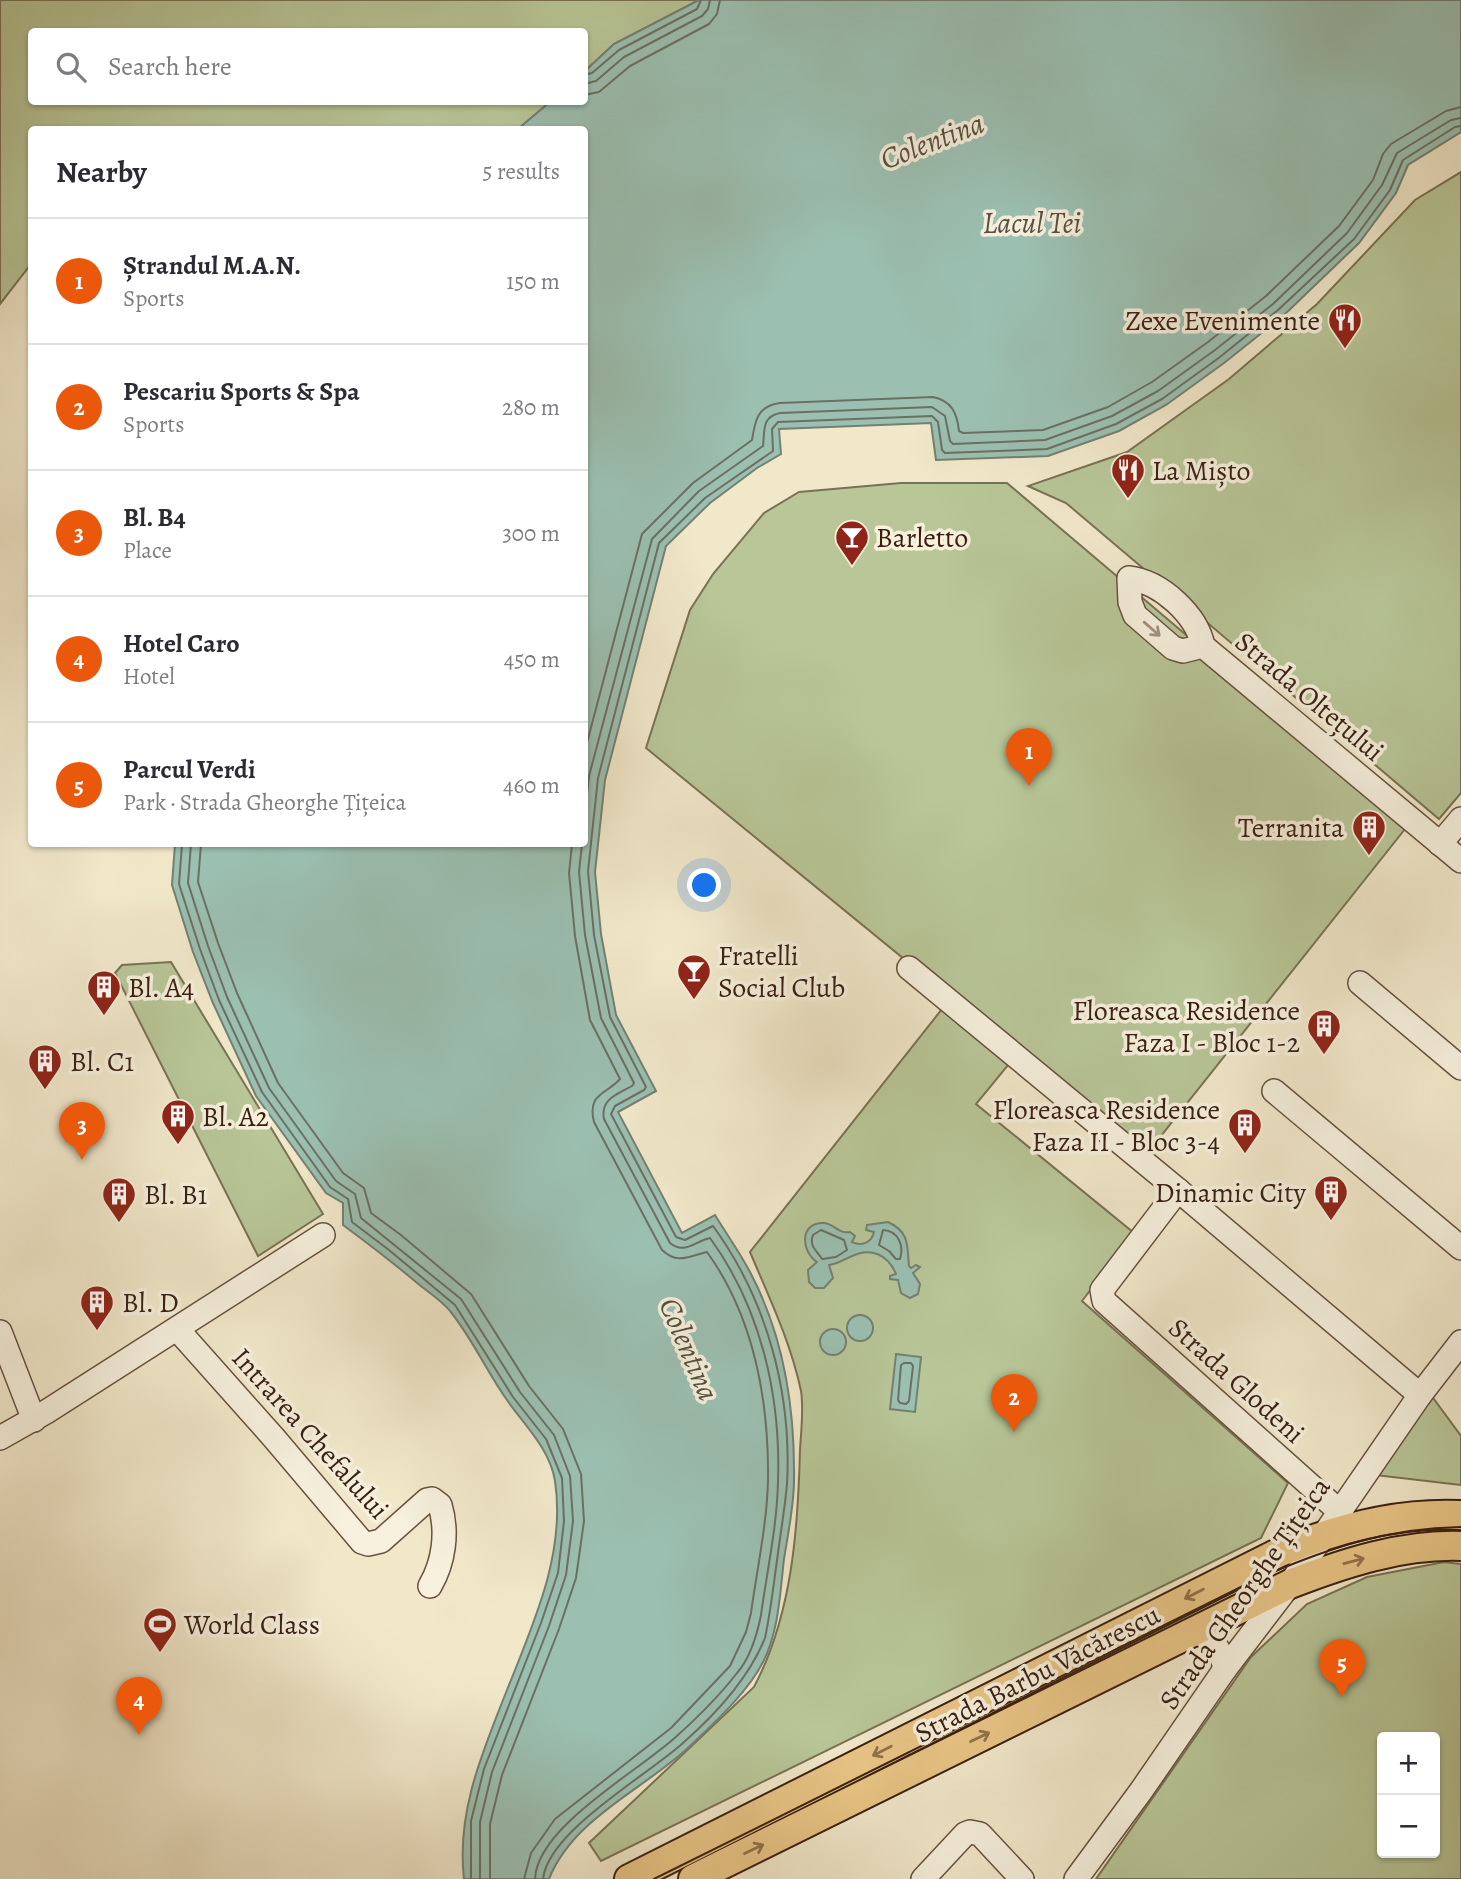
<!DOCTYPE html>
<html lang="en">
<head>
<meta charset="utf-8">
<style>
	:root { --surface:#fff; --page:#f2f2f3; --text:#2b2b33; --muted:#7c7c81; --line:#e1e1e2; --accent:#ea580c }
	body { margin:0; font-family:Alegreya,serif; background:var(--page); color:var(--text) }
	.controls { position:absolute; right:21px; bottom:21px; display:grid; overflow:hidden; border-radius:7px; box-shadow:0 2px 5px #0004 }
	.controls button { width:63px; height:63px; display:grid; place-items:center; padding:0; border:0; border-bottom:2px solid var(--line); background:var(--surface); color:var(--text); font:35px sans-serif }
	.you { position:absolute; left:705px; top:886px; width:24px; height:24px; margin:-18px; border:5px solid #fff; border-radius:50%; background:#1a73e8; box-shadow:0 0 0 10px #1a73e833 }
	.badge { display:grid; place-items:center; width:46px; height:46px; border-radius:50%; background:var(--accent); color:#fff; font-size:23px; font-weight:700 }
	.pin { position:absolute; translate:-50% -58px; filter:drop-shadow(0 2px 4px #0008) }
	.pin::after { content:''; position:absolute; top:37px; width:24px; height:21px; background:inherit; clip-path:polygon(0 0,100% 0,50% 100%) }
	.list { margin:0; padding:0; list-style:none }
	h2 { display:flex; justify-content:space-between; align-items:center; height:91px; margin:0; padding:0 28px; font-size:30px }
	h2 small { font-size:23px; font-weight:400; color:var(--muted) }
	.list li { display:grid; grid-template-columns:46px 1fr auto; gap:21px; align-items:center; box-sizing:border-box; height:126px; padding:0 28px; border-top:2px solid var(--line) }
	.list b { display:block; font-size:26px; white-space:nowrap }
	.list p { margin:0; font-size:23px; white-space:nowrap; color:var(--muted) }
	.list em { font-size:23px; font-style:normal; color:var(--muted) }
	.icon { flex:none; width:38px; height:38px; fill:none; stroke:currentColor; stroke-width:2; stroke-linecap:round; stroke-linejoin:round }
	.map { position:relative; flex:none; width:1461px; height:1879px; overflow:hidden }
	.search { position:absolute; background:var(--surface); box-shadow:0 2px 5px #0004; left:28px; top:28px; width:560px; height:77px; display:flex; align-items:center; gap:18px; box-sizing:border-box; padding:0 24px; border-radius:7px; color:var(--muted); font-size:26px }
	.panel { position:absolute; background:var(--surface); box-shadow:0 2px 5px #0004; left:28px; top:126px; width:560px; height:721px; border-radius:7px }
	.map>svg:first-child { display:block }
	.green { fill:#b8c698; stroke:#797254; stroke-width:2; fill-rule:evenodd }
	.water { fill:#9bc0b2; stroke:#748072; stroke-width:2 }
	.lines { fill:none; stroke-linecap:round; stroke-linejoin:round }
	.shore { stroke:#6a7062; stroke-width:2 }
	.minor-casing { stroke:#68513f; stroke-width:26 }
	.major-casing { stroke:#3a1f11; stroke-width:32 }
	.minor { stroke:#f6f0dd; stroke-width:23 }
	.major { stroke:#e8c485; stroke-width:28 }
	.tram { stroke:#3a1f11; stroke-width:2 }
	.oneway { stroke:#a19281 }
	.oneway2 { stroke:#91724b }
	.labels { text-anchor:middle; stroke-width:7; stroke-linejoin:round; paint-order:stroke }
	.poi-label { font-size:28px; fill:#3a1f11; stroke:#f6f0dd; text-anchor:start }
	.street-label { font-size:28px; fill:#3a1f11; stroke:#f6f0dd }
	.water-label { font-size:30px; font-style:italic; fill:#574f41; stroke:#f6f0dd }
</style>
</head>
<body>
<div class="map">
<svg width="1461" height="1879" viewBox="0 0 1461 1879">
	<rect width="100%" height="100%" fill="#f1e8ca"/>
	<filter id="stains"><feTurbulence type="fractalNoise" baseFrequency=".00286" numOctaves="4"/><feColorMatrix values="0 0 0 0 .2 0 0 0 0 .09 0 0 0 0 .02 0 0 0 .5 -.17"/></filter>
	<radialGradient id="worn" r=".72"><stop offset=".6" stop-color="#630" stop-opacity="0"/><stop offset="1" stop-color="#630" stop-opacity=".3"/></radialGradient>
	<!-- green -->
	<g class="green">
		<polygon points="0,0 699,0 614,44 585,71 584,32 32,32 32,102 550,102 518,129 32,130 31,264 0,304"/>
		<polygon points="1461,172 1461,793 1439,819 1066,503 1028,486 1127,452 1229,379 1317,304 1415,200"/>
		<polygon points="901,483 1007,483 1409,824 1145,1156 646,748 690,610 713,574 764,513 799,492"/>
		<polygon points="171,962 323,1214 258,1256 115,973 122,965"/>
		<path d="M942 1009 1009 1064 976 1104 1134 1233 1082 1301 1288 1483 1261 1538 601 1861 589 1843 754 1687C792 1615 798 1530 800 1450 801 1431 804 1409 801 1391 791 1343 769 1297 750 1252Z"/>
		<polygon points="1431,1395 1461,1436 1461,1485 1375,1475"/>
		<path d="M1444 1562 1461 1564V1879H1096L1251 1657 1307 1604 1367 1577ZM1435 1737V1853H1382V1737Z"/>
	</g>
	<!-- water -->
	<g class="water">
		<path d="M699 0H1461V132L1408 165 1396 193 1359 243 1283 316 1224 363 1166 405 1119 431 1048 456 936 460 931 423 779 429 781 454 757 468 710 503 666 546 605 780 595 872 601 934 616 1015 656 1091 618 1112 682 1233 715 1215C727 1235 741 1254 751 1274 784 1337 795 1410 794 1480 794 1506 788 1533 784 1559 780 1593 779 1631 763 1662 748 1692 714 1723 690 1746 645 1789 573 1818 549 1879H464C456 1812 483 1751 507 1690 533 1624 566 1554 555 1481 550 1449 525 1426 507 1400 487 1372 472 1338 450 1311 443 1302 431 1294 422 1287 396 1265 370 1245 343 1225V1203L326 1193 256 1096 213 1003 193 952 172 885 175 844H584V130L518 129 550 102H584L585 71 614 44Z"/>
		<path d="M888 1222C910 1232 907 1246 909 1266L911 1268 916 1265 920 1267 913 1273 920 1284 918 1294 910 1298 901 1293 898 1280 890 1279V1276L896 1274C888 1255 871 1246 850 1257 843 1260 838 1264 829 1265L833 1278 824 1288H815L809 1282 808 1270 817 1262C801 1252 799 1222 824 1223 835 1224 838 1234 850 1232L855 1236 852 1242C862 1247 872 1242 874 1232L866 1230 867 1225Z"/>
		<circle cx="860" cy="1328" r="13"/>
		<circle cx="833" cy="1342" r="13"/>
		<polygon points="896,1354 921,1357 915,1412 890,1409"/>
	</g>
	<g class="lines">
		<!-- shore -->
		<g class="shore">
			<polyline points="584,75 592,73 619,50 697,9 701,0"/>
			<polyline points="584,84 596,81 624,57 702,16 708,9 710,0"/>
			<polyline points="584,95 599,92 630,66 709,24 717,14 720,0"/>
			<path d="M584 754 642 534 693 483 752 440C755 421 757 406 780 403L933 397C952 401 957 413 959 431L963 433 1043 430 1108 407 1152 382 1208 342 1266 296 1339 226 1373 180 1383 154 1391 144 1446 111 1461 107"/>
			<path d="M584 822 589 776 652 539 699 491 763 446C765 431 761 417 780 413L932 407 945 416 950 441 953 444 1045 440 1112 416 1158 391 1215 350 1273 304 1347 233 1382 185 1397 153 1451 120 1461 118"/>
			<polyline points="182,844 179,884 200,949 219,1000 262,1092 330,1187 348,1199 352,1222 389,1250 455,1305 513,1397 546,1439 562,1478 564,1521 558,1573 541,1623 484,1769 471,1821 471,1879"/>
			<polyline points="191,844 188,883 208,946 227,997 269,1088 336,1181 355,1194 361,1218 461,1299 520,1392 554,1435 570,1476 573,1521 566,1575 549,1626 492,1772 480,1822 480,1879"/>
			<polyline points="201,844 198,882 218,943 237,993 278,1083 343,1173 364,1188 371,1213 401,1235 471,1294 529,1386 563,1429 581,1474 584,1521 576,1578 559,1629 502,1775 490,1824 490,1879"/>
			<path d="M821 1230 844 1240 847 1250 836 1257 822 1259C816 1250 809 1246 813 1235Z"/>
			<path d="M883 1230C899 1231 904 1246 900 1259H896L889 1251 879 1245Z"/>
			<polygon points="904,1363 911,1363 913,1366 909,1401 906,1404 900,1403 898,1400 901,1365"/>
			<path d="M524 1879 531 1853 555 1819 671 1728 730 1666 746 1632 751 1613C757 1569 767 1524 768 1480 769 1401 754 1317 707 1252 689 1256 678 1265 662 1250L594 1122C587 1093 606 1095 620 1079L590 1020 575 936 569 873 572 844"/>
			<path d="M535 1879C537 1826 641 1770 678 1735 699 1716 720 1695 737 1673 751 1657 757 1635 761 1615 767 1571 777 1526 778 1482 781 1396 761 1308 710 1238 695 1241 685 1255 670 1243L604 1119C600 1099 618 1094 632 1086L634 1083 601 1018 585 935 579 872 582 844"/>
			<path d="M543 1879C548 1831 648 1775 683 1743 716 1714 749 1678 765 1638 771 1610 774 1581 778 1553 781 1530 785 1507 787 1484 792 1393 767 1300 713 1226L685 1240 676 1237 611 1114 615 1106 644 1090 646 1087 610 1017 594 935 588 871 598 778 659 543 705 498 773 451 772 429 778 422 932 416 938 422 942 450 945 453 1047 449 1116 424 1162 399 1220 357 1278 310 1354 239 1390 190 1403 160 1455 127 1461 126"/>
		</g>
		<!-- minor casing -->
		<g class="minor-casing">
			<g id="minor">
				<path d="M1203 646 1183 651 1173 648 1135 615 1130 602 1129 578C1161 582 1197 615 1203 646L1461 861"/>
				<polyline points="1440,844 1461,819"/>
				<polyline points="909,968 1178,1190 1420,1395"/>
				<polyline points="1360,983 1461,1068"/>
				<polyline points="1274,1091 1461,1248"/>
				<polyline points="1178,1190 1102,1290 1104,1301 1339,1511"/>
				<path d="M177 1329 274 1438 362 1542 368 1544 381 1541 427 1500 432 1499 440 1505C448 1532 444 1562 430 1586"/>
				<polyline points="0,1332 34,1420"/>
				<polyline points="0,1438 46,1412 323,1235"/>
				<path d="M1192 1631C1213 1637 1221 1649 1225 1669"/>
				<polyline points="923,1879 965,1834 970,1832 980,1834 1022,1879"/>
				<polyline points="1076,1879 1141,1791 1225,1669 1290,1584 1420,1395 1461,1342"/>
			</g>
		</g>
		<!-- major casing -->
		<g class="major-casing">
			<g id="major">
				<path d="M629 1879 1278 1553C1334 1529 1399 1512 1461 1515"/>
				<path d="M693 1879 1290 1584C1344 1563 1402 1544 1461 1546"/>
			</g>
		</g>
		<!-- minor -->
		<use href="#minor" class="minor"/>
		<!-- major -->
		<use href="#major" class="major"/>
		<!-- tram -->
		<path class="tram" d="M654 1879 1259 1578C1326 1549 1386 1528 1461 1527"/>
	</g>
	<!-- one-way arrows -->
	<defs><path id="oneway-shaft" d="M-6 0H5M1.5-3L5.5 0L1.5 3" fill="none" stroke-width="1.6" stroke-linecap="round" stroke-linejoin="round" transform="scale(1.75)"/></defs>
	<use class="oneway" href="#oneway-shaft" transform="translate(1152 629) rotate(41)"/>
	<g class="oneway2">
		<use href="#oneway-shaft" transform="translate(1354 1561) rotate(-15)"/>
		<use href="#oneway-shaft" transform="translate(1194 1594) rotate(153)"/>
		<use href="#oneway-shaft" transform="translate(980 1737) rotate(-26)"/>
		<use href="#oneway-shaft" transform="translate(882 1751) rotate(153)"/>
		<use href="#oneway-shaft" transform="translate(754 1849) rotate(-26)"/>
	</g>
	<!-- icons -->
	<defs>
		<g id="restaurant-pin" transform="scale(1.75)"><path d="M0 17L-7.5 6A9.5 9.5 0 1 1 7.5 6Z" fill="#8f2418" stroke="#f6f0dd"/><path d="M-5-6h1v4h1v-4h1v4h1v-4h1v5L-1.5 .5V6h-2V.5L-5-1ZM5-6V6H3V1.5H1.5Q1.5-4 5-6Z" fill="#fff"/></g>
		<g id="bar-pin" transform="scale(1.75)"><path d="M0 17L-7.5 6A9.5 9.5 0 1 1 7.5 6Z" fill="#8f2418" stroke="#f6f0dd"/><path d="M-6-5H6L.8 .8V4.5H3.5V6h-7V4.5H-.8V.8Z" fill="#fff"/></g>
		<g id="building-pin" transform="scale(1.75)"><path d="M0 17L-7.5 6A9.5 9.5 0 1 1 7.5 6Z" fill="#8f2418" stroke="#f6f0dd"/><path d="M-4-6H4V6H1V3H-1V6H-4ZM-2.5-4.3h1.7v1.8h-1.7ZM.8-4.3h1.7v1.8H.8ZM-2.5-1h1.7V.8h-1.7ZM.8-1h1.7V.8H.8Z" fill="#fff"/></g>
		<g id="stadium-pin" transform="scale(1.75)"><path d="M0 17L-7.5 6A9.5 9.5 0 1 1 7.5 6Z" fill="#8f2418" stroke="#f6f0dd"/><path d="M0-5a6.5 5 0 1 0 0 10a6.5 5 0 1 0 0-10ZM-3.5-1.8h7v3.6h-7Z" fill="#fff"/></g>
	</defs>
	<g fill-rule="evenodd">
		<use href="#restaurant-pin" x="1345" y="320"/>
		<use href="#restaurant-pin" x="1128" y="470"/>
		<use href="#bar-pin" x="852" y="537"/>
		<use href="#building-pin" x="1369" y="827"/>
		<use href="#bar-pin" x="694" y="971"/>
		<use href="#building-pin" x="104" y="987"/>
		<use href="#building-pin" x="1324" y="1026"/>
		<use href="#building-pin" x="45" y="1061"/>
		<use href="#building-pin" x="178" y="1116"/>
		<use href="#building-pin" x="1245" y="1125"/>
		<use href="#building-pin" x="1331" y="1192"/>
		<use href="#building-pin" x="119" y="1194"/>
		<use href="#building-pin" x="97" y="1302"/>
		<use href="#stadium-pin" x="160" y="1624"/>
	</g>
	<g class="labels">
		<!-- poi labels -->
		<g class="poi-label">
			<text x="1320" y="330" text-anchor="end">Zexe Evenimente</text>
			<text x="1152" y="480">La Mișto</text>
			<text x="876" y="547">Barletto</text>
			<text x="1344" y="837" text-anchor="end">Terranita</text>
			<text x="718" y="965">Fratelli<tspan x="718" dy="32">Social Club</tspan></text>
			<text x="128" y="997">Bl. A4</text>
			<text x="1300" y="1020" text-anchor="end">Floreasca Residence<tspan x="1300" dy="32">Faza I - Bloc 1-2</tspan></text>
			<text x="70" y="1071">Bl. C1</text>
			<text x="1220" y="1119" text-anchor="end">Floreasca Residence<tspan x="1220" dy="32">Faza II - Bloc 3-4</tspan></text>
			<text x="202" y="1126">Bl. A2</text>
			<text x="1306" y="1202" text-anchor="end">Dinamic City</text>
			<text x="144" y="1204">Bl. B1</text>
			<text x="122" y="1312">Bl. D</text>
			<text x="184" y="1634">World Class</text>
		</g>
		<!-- street labels -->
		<g class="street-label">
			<text transform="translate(1310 696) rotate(40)" y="10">Strada Oltețului</text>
			<text transform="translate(1237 1380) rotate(42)" y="10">Strada Glodeni</text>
			<text transform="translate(311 1433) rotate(48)" y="10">Intrarea Chefalului</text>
			<text transform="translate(1244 1593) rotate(-55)" y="10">Strada Gheorghe Țițeica</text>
			<text transform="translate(1037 1673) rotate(-27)" y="10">Strada Barbu Văcărescu</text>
		</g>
		<!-- water labels -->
		<g class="water-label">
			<text transform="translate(932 141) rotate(-21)" y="10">Colentina</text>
			<text x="1032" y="233">Lacul Tei</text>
			<text transform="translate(689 1349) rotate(67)" y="10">Colentina</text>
		</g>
	</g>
	<rect width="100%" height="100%" filter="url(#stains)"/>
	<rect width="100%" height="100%" fill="url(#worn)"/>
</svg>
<div class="controls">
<button>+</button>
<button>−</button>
</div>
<div class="you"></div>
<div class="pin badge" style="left:1029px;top:786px">1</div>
<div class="pin badge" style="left:1014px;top:1432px">2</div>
<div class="pin badge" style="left:82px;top:1160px">3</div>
<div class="pin badge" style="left:139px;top:1735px">4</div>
<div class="pin badge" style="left:1342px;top:1697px">5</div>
<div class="search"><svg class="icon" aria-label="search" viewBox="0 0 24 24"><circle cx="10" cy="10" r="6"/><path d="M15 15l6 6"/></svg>Search here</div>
<section class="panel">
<h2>Nearby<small>5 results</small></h2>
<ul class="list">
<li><span class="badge">1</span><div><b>Ștrandul M.A.N.</b><p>Sports</p></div><em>150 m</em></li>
<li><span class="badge">2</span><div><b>Pescariu Sports &amp; Spa</b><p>Sports</p></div><em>280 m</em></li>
<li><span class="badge">3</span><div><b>Bl. B4</b><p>Place</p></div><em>300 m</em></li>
<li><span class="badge">4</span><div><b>Hotel Caro</b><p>Hotel</p></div><em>450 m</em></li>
<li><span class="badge">5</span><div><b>Parcul Verdi</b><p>Park · Strada Gheorghe Țițeica</p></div><em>460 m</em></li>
</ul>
</section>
</div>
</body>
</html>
